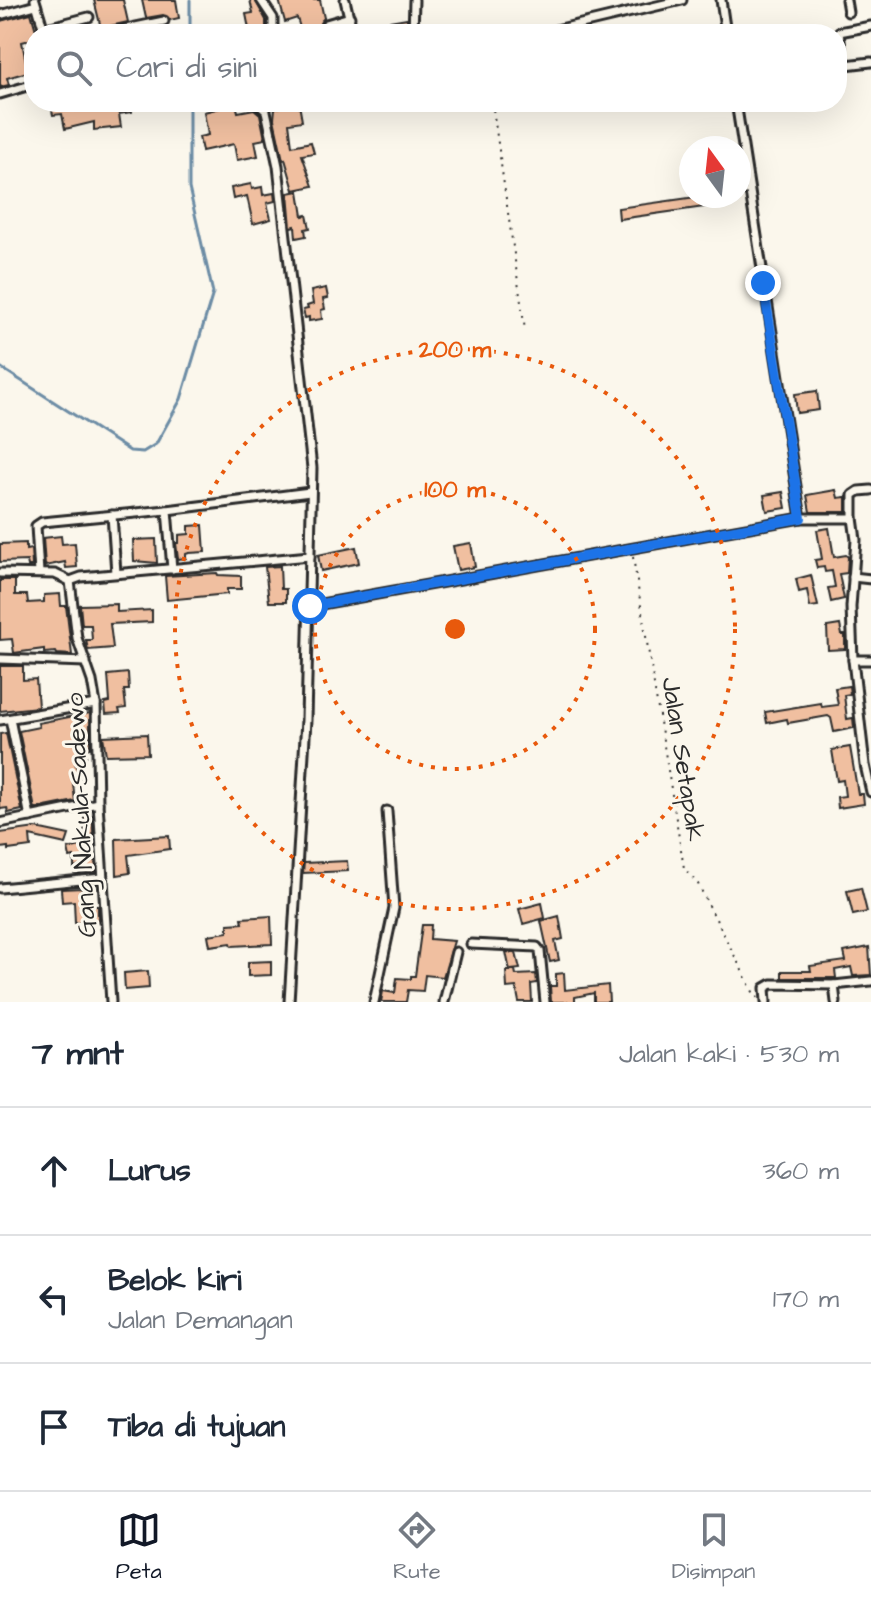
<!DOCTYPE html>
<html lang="id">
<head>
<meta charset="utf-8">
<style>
	:root { --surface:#fff; --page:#f2f2f3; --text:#1f2937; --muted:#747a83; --line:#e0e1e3; --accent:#111827 }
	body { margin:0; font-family:"Architects Daughter",sans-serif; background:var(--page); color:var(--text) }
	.compass { position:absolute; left:679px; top:136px; width:72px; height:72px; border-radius:50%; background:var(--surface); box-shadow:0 8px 32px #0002; rotate:345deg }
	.stop { position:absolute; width:24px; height:24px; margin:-18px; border:6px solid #1a73e8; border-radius:50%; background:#fff }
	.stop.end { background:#1a73e8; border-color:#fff; box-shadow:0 2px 8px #0008 }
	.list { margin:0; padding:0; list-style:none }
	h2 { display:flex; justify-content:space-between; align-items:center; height:104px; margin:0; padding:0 32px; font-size:34px }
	h2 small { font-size:26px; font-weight:400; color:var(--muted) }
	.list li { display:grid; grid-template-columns:52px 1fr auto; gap:24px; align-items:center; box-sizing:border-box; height:128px; padding:0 32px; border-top:2px solid var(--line) }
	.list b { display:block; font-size:30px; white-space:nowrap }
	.list p { margin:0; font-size:26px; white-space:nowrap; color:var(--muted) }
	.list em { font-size:26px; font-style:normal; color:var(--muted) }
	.icon { flex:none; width:44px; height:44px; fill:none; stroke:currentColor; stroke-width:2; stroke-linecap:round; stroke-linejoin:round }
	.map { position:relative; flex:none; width:871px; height:1002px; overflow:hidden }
	.search { position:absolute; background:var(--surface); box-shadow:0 8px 32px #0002; left:24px; right:24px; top:24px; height:88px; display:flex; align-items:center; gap:20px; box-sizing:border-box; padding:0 28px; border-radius:32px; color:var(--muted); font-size:30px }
	.sheet { height:488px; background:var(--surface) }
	nav { display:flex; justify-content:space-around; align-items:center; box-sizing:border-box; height:112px; border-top:2px solid var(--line); background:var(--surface); font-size:22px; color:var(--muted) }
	nav a { display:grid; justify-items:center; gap:4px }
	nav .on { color:var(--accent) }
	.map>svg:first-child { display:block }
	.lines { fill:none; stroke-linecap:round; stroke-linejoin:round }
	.stream { stroke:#6c8ca5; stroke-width:3 }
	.building { fill:#f0bfa0; stroke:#2b2b2b; stroke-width:2 }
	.service-casing { stroke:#2b2b2b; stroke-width:10 }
	.minor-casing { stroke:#2b2b2b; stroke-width:13 }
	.path { stroke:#2b2b2b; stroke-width:2; stroke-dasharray:2 6; stroke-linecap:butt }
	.service { stroke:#fbf7ec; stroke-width:4 }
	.minor { stroke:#fbf7ec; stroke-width:7 }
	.route { stroke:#1a73e8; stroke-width:10 }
	.ring { fill:none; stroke:#e8590c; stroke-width:4; stroke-dasharray:4 8 }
	.labels { text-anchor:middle; stroke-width:6; stroke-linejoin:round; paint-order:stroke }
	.street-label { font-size:26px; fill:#2b2b2b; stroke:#fbf7ec }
	.centre { fill:#e8590c; stroke:#fbf7ec; stroke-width:4 }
	.ring-label { font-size:24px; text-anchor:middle; font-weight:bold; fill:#e8590c; stroke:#fbf7ec; stroke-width:6; stroke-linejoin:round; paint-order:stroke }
</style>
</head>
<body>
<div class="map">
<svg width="871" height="1002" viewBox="0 0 871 1002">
	<rect width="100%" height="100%" fill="#fbf7ec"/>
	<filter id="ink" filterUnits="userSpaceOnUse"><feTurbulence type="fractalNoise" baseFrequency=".0125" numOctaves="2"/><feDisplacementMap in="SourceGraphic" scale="16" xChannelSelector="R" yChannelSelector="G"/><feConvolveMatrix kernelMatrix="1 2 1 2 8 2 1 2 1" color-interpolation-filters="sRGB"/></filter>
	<g filter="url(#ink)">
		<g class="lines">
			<!-- stream -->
			<g class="stream">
				<polyline points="190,34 190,0"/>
				<polyline points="0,367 130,451 143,452 156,444 181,399 213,293 189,188 189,102"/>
			</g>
		</g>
		<!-- building -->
		<g class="building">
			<polygon points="94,0 123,0 128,22 101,28"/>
			<polygon points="142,0 176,0 179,18 170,20 163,15 146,18"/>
			<polygon points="250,0 255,0 266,20 266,32 250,34 246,14 253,13"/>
			<polygon points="279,0 320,0 324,18 320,23 320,34 302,34 297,18 285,22"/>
			<polygon points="31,13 37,34 34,34 34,39 22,42 26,62 34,60 34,70 7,78 9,85 0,87 0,21"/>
			<polygon points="407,18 407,34 380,32 378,23"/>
			<polygon points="50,102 131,102 132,112 119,114 121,127 94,130 94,122 65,129 62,114 53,115"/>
			<polygon points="236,104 238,112 254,109 260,114 265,139 255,141 258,156 237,160 234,144 202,151 199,137 208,135 204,112"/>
			<polygon points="299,104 302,121 289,123 292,146 311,142 314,153 302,155 313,186 294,190 285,159 283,160 274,119 275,108"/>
			<polygon points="251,184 252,189 262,187 263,195 274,193 275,201 267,203 271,219 253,224 247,196 233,199 231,188"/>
			<polygon points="299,191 303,216 307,215 310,228 305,229 306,236 296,238 295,226 291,227 288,193"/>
			<polygon points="703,196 732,196 733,203 619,219 618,208"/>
			<polygon points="326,288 328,298 323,299 325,309 321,310 322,319 309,321 309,317 305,318 303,310 308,309 307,306 313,304 311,291"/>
			<polygon points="817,391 819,410 797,413 795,394"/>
			<polygon points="836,490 838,498 846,497 846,512 810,512 807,495"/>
			<polygon points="783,492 786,508 767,511 764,495"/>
			<polygon points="203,525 205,552 189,553 186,554 186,558 178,559 176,543 179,543 179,535 189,534 189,526"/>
			<polygon points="829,528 834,557 846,555 848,557 847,573 839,574 844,599 831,602 828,588 835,587 832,571 825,572 824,567 817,568 815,560 822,559 817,530"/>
			<polygon points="61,536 62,544 75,543 77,567 66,568 65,562 45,566 43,538"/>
			<polygon points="156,539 157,563 134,561 133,540"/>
			<polygon points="26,543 26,550 31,549 32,566 28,566 27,561 0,562 0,544"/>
			<polygon points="471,543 475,567 458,570 453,546"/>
			<polygon points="356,547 359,563 321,571 318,555"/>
			<polygon points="280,566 281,589 286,589 286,602 269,602 265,567"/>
			<polygon points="217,573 218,575 241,576 241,589 227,589 227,594 167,600 165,576"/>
			<polygon points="811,575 818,606 810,607 807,590 799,592 796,579"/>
			<polygon points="0,580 15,580 15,595 27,595 28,603 44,602 44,595 60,594 61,606 66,606 72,655 57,654 56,652 44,653 44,649 14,653 12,639 0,640"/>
			<polygon points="117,604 117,612 152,610 152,622 110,624 113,648 88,650 86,640 92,640 91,625 82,625 80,605"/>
			<polygon points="840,625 842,635 845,635 845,649 828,650 827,627"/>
			<polygon points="0,666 23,666 23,680 36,679 38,707 0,711"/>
			<polygon points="128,673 129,690 124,690 126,708 119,709 120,713 106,714 105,703 110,702 108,675"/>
			<polygon points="849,686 850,694 844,695 847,719 853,718 854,728 834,732 831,718 828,716 788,723 787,719 767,723 765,712 821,703 822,707 838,705 835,688"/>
			<polygon points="90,713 90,748 84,749 86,756 74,758 80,781 73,783 75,801 35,809 19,731 39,727 38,723"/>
			<polygon points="6,733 22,810 8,813 7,808 0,809 0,734"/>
			<polygon points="147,734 148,754 106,755 103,736"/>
			<polygon points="850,747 858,794 863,794 864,804 838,808 837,797 845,796 843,780 837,781 832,750"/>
			<polygon points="92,815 96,872 79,873 78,867 74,868 74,857 70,858 68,849 85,845 84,816"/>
			<polygon points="36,828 69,835 66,844 30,836 31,847 8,850 8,847 0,848 0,833"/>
			<polygon points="169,836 170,849 128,855 130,873 117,875 116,839"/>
			<polygon points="347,861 348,871 303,873 304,863"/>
			<polygon points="82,888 83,906 98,906 98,922 75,923 74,901 62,902 61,889"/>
			<polygon points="861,888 867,912 853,915 847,891"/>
			<polygon points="542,903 545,918 523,924 519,909"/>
			<polygon points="271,916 272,944 232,946 231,943 210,946 208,935 228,932 228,924 243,923 242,918"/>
			<polygon points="559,916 563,939 555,941 559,960 550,962 541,921"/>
			<polygon points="422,925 431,925 430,939 454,941 443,977 425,975 423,991 408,990 406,1002 381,1002 383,991 395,993 397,978 411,979 411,976 415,976"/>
			<polygon points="869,947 871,975 853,976 851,967 835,970 836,978 782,978 782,971 811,971 810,966 846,961 844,952"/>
			<polygon points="506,952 516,953 520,969 511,970 515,970 516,975 536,974 537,983 531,984 532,1002 519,1002 516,987 507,988 506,971 510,971"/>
			<polygon points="271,961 271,975 248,976 248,962"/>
			<polygon points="148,971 149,988 125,990 124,973"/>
			<polygon points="564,973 565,990 608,985 609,1002 594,1002 594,993 575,997 575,1002 551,1002 550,986 556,986 556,974"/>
		</g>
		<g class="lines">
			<!-- service casing -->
			<g class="service-casing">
				<polyline id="service" points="739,192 749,191"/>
			</g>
			<!-- minor casing -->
			<g class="minor-casing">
				<g id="minor">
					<polyline points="35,0 45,34"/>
					<polyline points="261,0 273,18 273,34"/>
					<polyline points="345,0 353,34"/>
					<polyline points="721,0 726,34"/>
					<polyline points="846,0 848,12"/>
					<polyline points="0,15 36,5"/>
					<polyline points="43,29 89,17"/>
					<polyline points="102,34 164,21"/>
					<polyline points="326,34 326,24 350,17"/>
					<polyline points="413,34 414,0"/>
					<polyline points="539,34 682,0"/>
					<polyline points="843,65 839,32 871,26"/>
					<polyline points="837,66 871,62"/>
					<polyline points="0,94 34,84"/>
					<polyline points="256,102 266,111 278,166 312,468 306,720 289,1002"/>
					<polyline points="736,102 801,518 853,518 856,540 851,607 853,660 865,765 871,792"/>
					<polyline points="112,515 116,573"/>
					<polyline points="853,518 853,495 859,491 871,490"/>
					<polyline points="172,569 167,510 310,492"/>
					<polyline points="0,573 55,574 70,581 81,577 310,556"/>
					<polyline points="39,573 36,526 42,522 167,510"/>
					<polyline points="853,577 871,579"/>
					<polyline points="70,581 77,638 92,681 96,704 98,803 111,1002"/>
					<polyline points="310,606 801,518"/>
					<polyline points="0,659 86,662"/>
					<polyline points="853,660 871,660"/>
					<polyline points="10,719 30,817"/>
					<polyline points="0,720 96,704"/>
					<polyline points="0,823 98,803"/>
					<polyline points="0,888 102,878"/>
					<polyline points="471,944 537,947 540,951 545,1002"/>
					<polyline points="834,985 836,1002"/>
					<polyline points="374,1002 394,908 387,811"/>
					<polyline points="444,1002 456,952"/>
					<polyline points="766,1002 765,988 772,984 834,985 871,981"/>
				</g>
			</g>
			<!-- path -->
			<g class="path">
				<polyline points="492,102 525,330"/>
				<polyline points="633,557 684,868 698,884 754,994 758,998"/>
			</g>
			<!-- service -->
			<use href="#service" class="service"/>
			<!-- minor -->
			<use href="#minor" class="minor"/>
		</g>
	</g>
	<g class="lines" filter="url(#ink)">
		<!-- route -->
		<polyline class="route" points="310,606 801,518 763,283"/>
	</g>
	<!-- distance rings -->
	<g class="ring">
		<circle cx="455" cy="629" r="140"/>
		<circle cx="455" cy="629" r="280"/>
	</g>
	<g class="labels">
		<!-- street labels -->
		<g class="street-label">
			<text transform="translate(684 759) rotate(81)" y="9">Jalan Setapak</text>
			<text transform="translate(80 815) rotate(-93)" y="9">Gang Nakula-Sadewo</text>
		</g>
	</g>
	<circle cx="455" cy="629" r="12" class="centre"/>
	<g class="ring-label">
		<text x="455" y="357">200 m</text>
		<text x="455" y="497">100 m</text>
	</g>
</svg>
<svg class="compass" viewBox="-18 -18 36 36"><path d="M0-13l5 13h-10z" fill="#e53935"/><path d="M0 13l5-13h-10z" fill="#747a83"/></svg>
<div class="stop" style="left:310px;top:606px"></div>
<div class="stop end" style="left:763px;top:283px"></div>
<div class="search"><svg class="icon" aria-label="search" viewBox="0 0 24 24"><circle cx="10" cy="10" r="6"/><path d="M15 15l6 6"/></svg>Cari di sini</div>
</div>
<section class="sheet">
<h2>7 mnt<small>Jalan kaki · 530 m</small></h2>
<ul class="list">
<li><svg class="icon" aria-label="ahead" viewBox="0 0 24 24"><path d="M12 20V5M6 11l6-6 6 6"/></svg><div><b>Lurus</b></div><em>360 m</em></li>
<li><svg class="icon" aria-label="left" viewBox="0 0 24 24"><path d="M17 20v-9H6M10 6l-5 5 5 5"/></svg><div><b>Belok kiri</b><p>Jalan Demangan</p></div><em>170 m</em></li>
<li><svg class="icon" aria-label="arrive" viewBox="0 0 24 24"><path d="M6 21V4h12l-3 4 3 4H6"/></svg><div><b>Tiba di tujuan</b></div></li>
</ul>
</section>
<nav>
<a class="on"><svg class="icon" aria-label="map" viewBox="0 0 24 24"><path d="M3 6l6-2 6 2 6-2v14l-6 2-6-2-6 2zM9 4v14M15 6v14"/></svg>Peta</a>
<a><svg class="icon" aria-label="directions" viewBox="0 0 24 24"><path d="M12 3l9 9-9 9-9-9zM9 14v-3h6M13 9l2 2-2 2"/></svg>Rute</a>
<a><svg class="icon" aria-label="saved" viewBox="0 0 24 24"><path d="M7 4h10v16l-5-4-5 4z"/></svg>Disimpan</a>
</nav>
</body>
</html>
